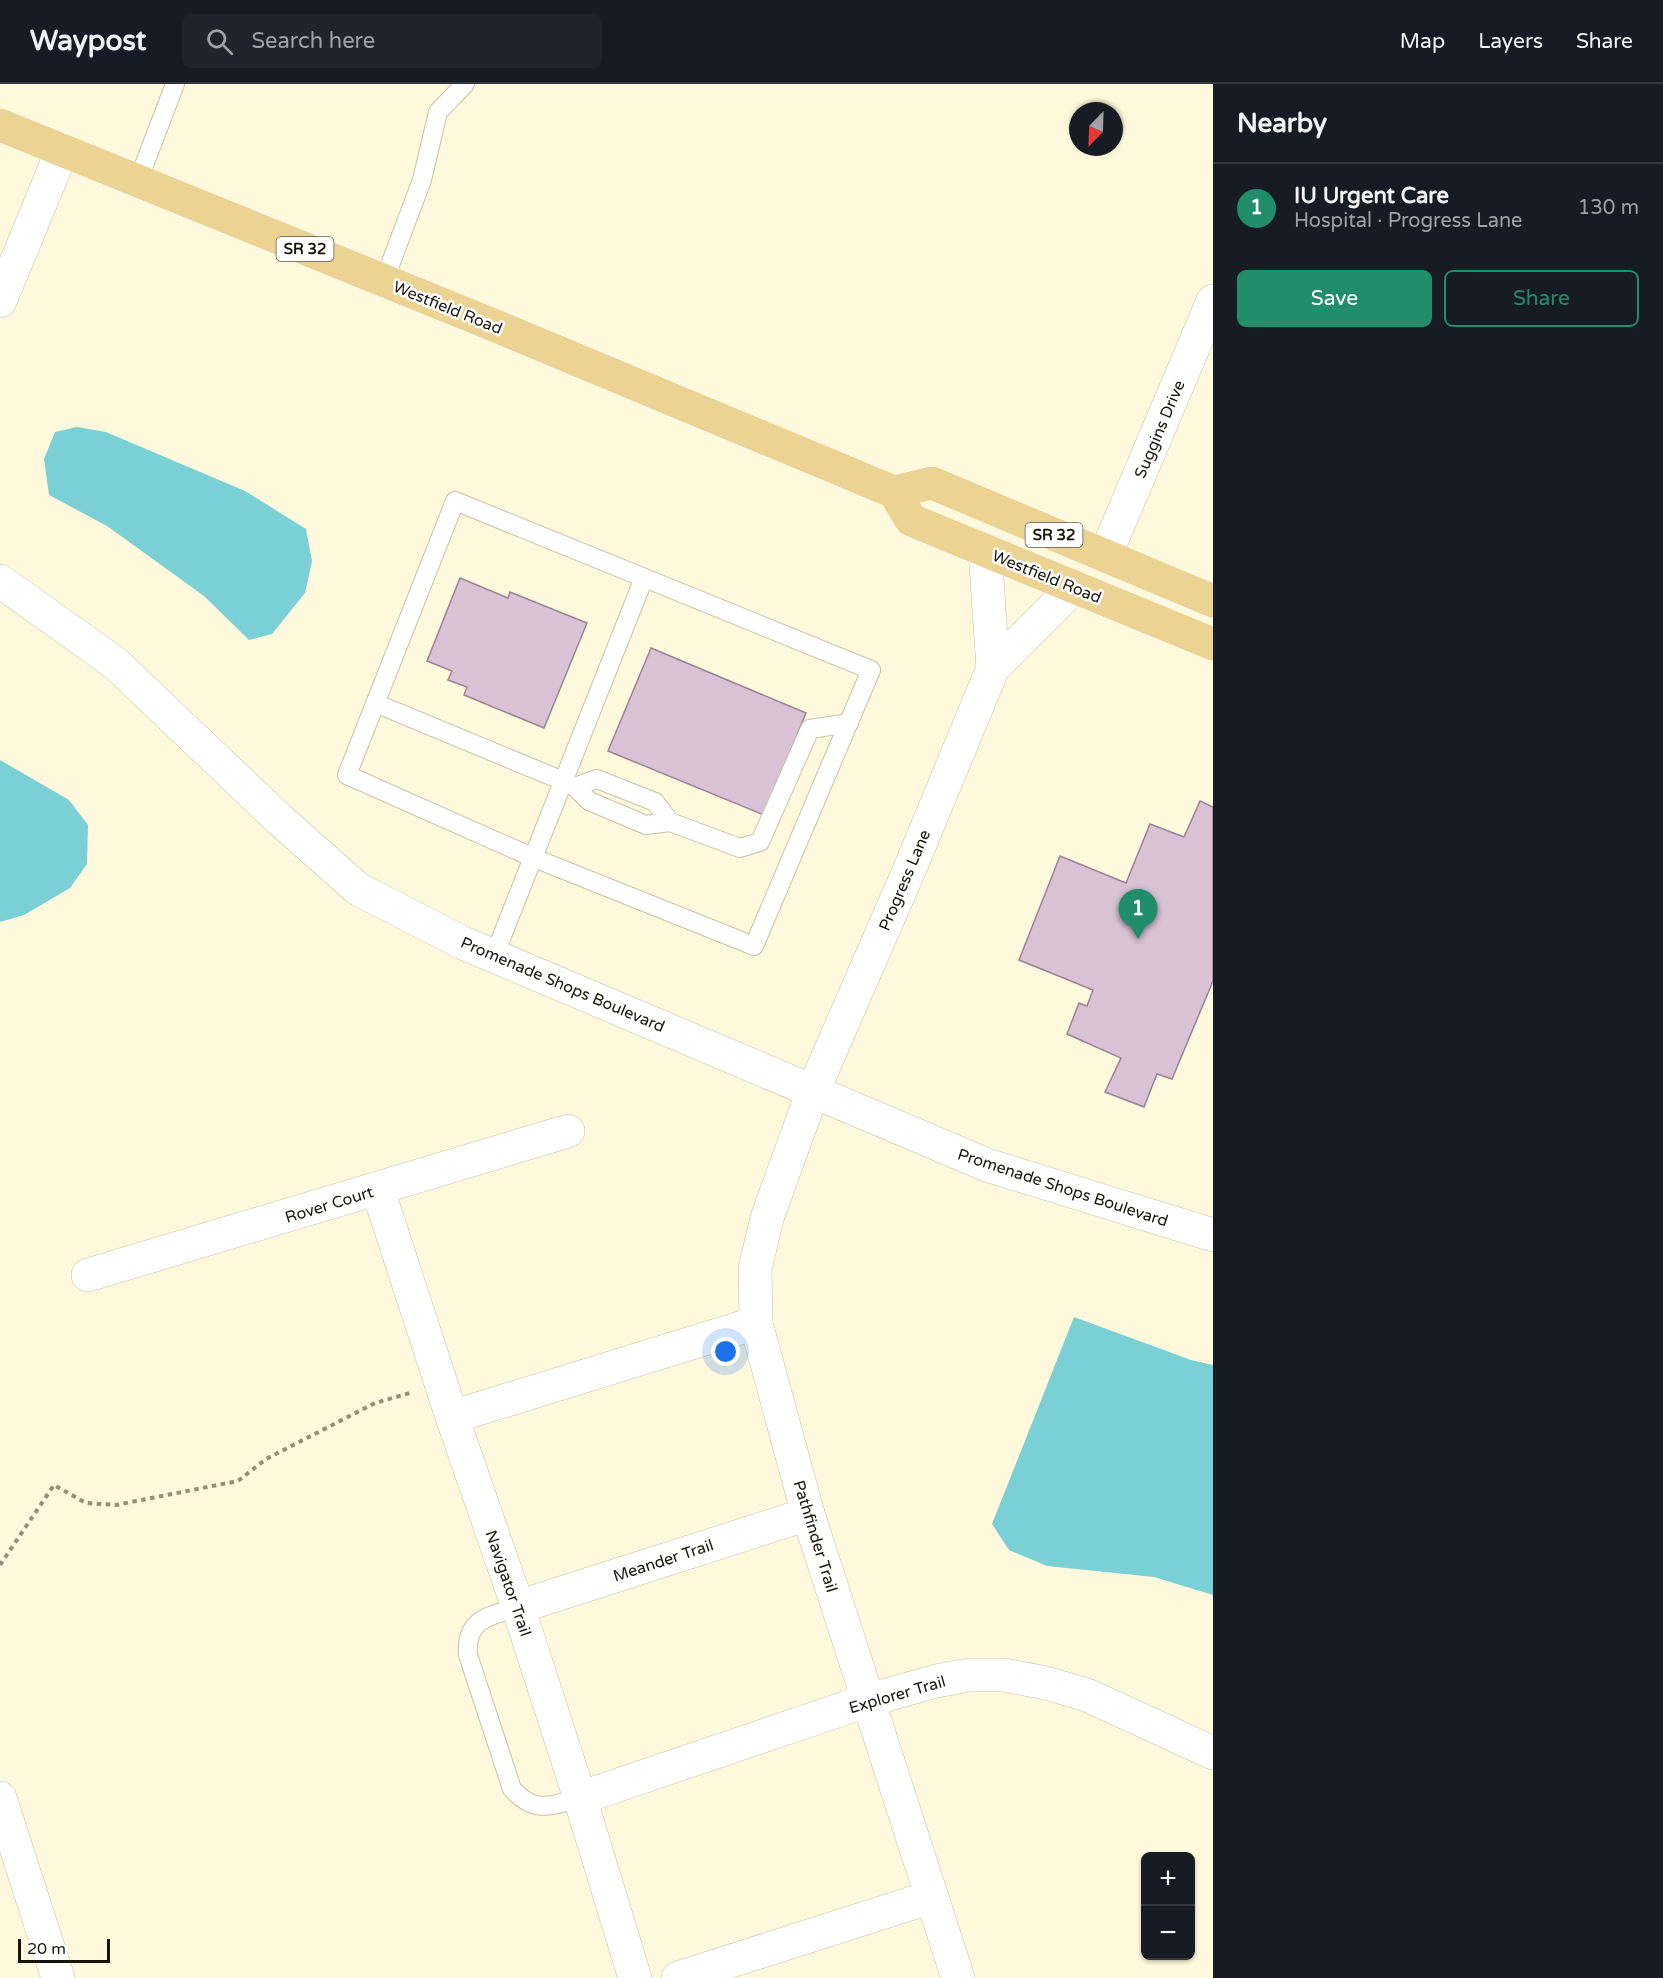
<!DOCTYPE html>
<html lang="en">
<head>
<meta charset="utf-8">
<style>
	:root { --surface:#171b24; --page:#20242c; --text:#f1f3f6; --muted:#9ea1a6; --line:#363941; --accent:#218d6c }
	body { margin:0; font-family:"Varela Round",sans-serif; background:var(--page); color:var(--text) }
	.controls { position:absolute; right:18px; bottom:18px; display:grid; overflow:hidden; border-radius:9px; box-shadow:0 2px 4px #0004 }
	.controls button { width:54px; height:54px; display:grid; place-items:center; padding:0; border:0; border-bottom:2px solid var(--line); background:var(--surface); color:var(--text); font:30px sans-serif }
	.compass { position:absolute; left:1069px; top:18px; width:54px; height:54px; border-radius:50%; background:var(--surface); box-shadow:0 2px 4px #0004; rotate:203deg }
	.scale { position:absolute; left:18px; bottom:15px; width:92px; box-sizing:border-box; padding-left:6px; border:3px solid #16140a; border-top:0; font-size:16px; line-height:21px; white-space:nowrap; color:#16140a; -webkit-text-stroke:4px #fff; paint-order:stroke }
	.you { position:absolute; left:726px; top:1268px; width:21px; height:21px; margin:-15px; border:4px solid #fff; border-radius:50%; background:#1a73e8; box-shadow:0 0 0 9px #1a73e833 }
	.badge { display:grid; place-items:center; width:39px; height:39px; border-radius:50%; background:var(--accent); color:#fff; font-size:20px; font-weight:700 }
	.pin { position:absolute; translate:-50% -50px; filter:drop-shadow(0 2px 3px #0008) }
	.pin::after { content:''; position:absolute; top:32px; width:21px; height:18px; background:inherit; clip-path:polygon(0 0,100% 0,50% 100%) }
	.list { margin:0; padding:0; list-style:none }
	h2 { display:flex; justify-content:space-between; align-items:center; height:78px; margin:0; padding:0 24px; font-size:26px }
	h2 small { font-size:20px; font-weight:400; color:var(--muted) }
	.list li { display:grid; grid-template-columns:39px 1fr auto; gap:18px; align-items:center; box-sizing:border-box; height:90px; padding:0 24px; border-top:2px solid var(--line) }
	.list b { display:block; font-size:22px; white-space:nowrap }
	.list p { margin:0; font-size:20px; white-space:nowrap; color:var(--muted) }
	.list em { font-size:20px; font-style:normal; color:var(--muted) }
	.actions { display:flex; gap:12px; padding:18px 24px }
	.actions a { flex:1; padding:14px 0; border:2px solid var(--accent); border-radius:9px; text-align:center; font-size:21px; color:var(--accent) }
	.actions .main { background:var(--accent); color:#fff }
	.icon { flex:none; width:33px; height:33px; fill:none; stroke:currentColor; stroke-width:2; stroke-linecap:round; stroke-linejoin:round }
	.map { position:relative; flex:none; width:1213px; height:1894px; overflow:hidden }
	header { display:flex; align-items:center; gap:36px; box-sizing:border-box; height:84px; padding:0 30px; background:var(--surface); border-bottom:2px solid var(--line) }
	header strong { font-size:28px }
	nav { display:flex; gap:33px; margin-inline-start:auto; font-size:21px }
	.search { width:420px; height:54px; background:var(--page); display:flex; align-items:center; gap:15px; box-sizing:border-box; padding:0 21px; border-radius:9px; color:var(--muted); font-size:22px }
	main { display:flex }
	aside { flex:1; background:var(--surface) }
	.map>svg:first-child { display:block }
	.water { fill:#7ad0d5 }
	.building { fill:#d9c2d6; stroke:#998395; stroke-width:1.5 }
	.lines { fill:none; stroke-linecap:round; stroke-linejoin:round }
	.service-casing { stroke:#c7c1a7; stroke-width:20 }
	.minor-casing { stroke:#c7c1a7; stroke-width:34 }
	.primary-casing { stroke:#fff; stroke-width:34 }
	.path { stroke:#948f7c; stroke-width:4; stroke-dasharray:4.5 4.5; stroke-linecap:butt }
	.service { stroke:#fff; stroke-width:18 }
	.minor { stroke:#fff; stroke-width:33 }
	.primary { stroke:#ebd394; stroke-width:33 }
	.labels { text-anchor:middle; stroke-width:5; stroke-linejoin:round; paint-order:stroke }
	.shield { fill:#fff; stroke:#5c5a54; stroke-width:1.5 }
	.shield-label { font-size:15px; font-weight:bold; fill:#16140a }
	.street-label { font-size:16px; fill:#16140a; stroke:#fff }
</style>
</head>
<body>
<header>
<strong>Waypost</strong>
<div class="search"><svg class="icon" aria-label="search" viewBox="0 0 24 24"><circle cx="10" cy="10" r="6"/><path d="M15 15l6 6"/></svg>Search here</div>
<nav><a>Map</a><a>Layers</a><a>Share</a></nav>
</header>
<main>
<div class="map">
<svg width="1213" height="1894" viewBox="0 0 1213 1894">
	<rect width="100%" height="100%" fill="#fef8dc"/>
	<!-- water -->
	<g class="water">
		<polygon points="77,343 106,348 245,407 306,445 312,477 305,509 272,550 249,556 204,512 107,442 49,411 44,375 55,348"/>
		<polygon points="0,676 69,716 88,741 87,780 70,804 24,831 0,838"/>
		<polygon points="1074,1233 1191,1276 1213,1281 1213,1511 1154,1493 1047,1482 1009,1466 992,1440"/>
	</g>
	<!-- building -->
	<g class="building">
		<polygon points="460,494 508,514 510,508 587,539 544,644 464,611 467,603 448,596 452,587 427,577"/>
		<polygon points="651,564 806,629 764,731 608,667"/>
		<polygon points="1200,717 1213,723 1213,897 1172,995 1157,990 1144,1023 1105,1008 1121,974 1067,950 1079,919 1087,922 1093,906 1019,876 1060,772 1126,799 1150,740 1184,753"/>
	</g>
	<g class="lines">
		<!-- service casing -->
		<g class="service-casing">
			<g id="service">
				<polyline points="138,97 175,0"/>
				<polyline points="384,197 422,96 438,28 465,0"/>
				<polygon points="455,417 871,586 754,862 534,774 347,691"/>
				<polyline points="375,619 563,697 575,703 589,717 646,741 670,738 740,764 760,758 810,645 849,639"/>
				<polyline points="575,703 597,695 655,718 670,738"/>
				<polyline points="494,872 644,494"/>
				<path d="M518 1523C489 1532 465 1535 468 1571L512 1705C535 1730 550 1722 580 1714"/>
			</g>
		</g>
		<!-- minor casing -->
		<g class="minor-casing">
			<g id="minor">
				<polyline points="0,217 62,67"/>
				<polyline points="985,466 993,584"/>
				<polyline points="1105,472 1213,217"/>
				<polyline points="0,497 115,579 279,735 358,805 463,859 987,1081 1213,1151"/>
				<polyline points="378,1106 452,1333 518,1523 580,1714 635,1894"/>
				<polyline points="88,1191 568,1047"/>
				<polyline points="452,1333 756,1239"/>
				<polyline points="518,1523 808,1430"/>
				<polyline points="0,1714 58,1894"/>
				<polyline points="580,1714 869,1616 936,1597 969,1591 1004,1591 1046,1599 1087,1611 1213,1669"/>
				<polyline points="678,1894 931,1813"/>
				<polyline points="958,1894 808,1430 756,1239 755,1185 767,1134 813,1007 908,789 993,584 1074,503"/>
			</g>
		</g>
		<!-- primary casing -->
		<g class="primary-casing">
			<g id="primary">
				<polyline points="0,41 496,242 894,408 911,436 1213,560"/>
				<polyline points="894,408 932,399 1213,517"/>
			</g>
		</g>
		<!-- path -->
		<polyline class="path" points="0,1481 54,1401 86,1419 116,1421 238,1397 266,1375 375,1319 410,1309"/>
		<!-- service -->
		<use href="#service" class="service"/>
		<!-- minor -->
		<use href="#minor" class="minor"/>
		<!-- primary -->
		<use href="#primary" class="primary"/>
	</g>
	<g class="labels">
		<!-- shield labels -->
		<g class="shield">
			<rect x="276.5" y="153" width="57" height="24" rx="4.5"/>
			<rect x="1025.5" y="439" width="57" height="24" rx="4.5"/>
		</g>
		<g class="shield-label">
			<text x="305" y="170">SR 32</text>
			<text x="1054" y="456">SR 32</text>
		</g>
		<!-- street labels -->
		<g class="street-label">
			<text transform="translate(448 223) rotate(22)" y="6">Westfield Road</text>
			<text transform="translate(1159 345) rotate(-67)" y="6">Suggins Drive</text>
			<text transform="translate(1047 492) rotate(22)" y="6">Westfield Road</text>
			<text transform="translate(904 796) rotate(-67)" y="6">Progress Lane</text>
			<text transform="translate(563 900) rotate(23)" y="6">Promenade Shops Boulevard</text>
			<text transform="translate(1063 1103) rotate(18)" y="6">Promenade Shops Boulevard</text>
			<text transform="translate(329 1120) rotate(-17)" y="6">Rover Court</text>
			<text transform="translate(816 1452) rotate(73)" y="6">Pathfinder Trail</text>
			<text transform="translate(663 1476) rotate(-18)" y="6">Meander Trail</text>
			<text transform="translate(509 1499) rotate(71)" y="6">Navigator Trail</text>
			<text transform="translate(897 1610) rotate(-16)" y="6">Explorer Trail</text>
		</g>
	</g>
</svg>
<div class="controls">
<button>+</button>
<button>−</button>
</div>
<svg class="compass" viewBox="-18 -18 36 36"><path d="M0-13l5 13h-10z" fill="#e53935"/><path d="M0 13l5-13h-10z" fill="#9ea1a6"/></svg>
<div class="scale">20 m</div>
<div class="you"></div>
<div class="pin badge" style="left:1138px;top:855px">1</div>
</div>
<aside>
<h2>Nearby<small></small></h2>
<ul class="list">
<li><span class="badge">1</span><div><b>IU Urgent Care</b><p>Hospital · Progress Lane</p></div><em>130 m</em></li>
</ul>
<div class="actions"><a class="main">Save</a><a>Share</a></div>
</aside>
</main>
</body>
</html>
